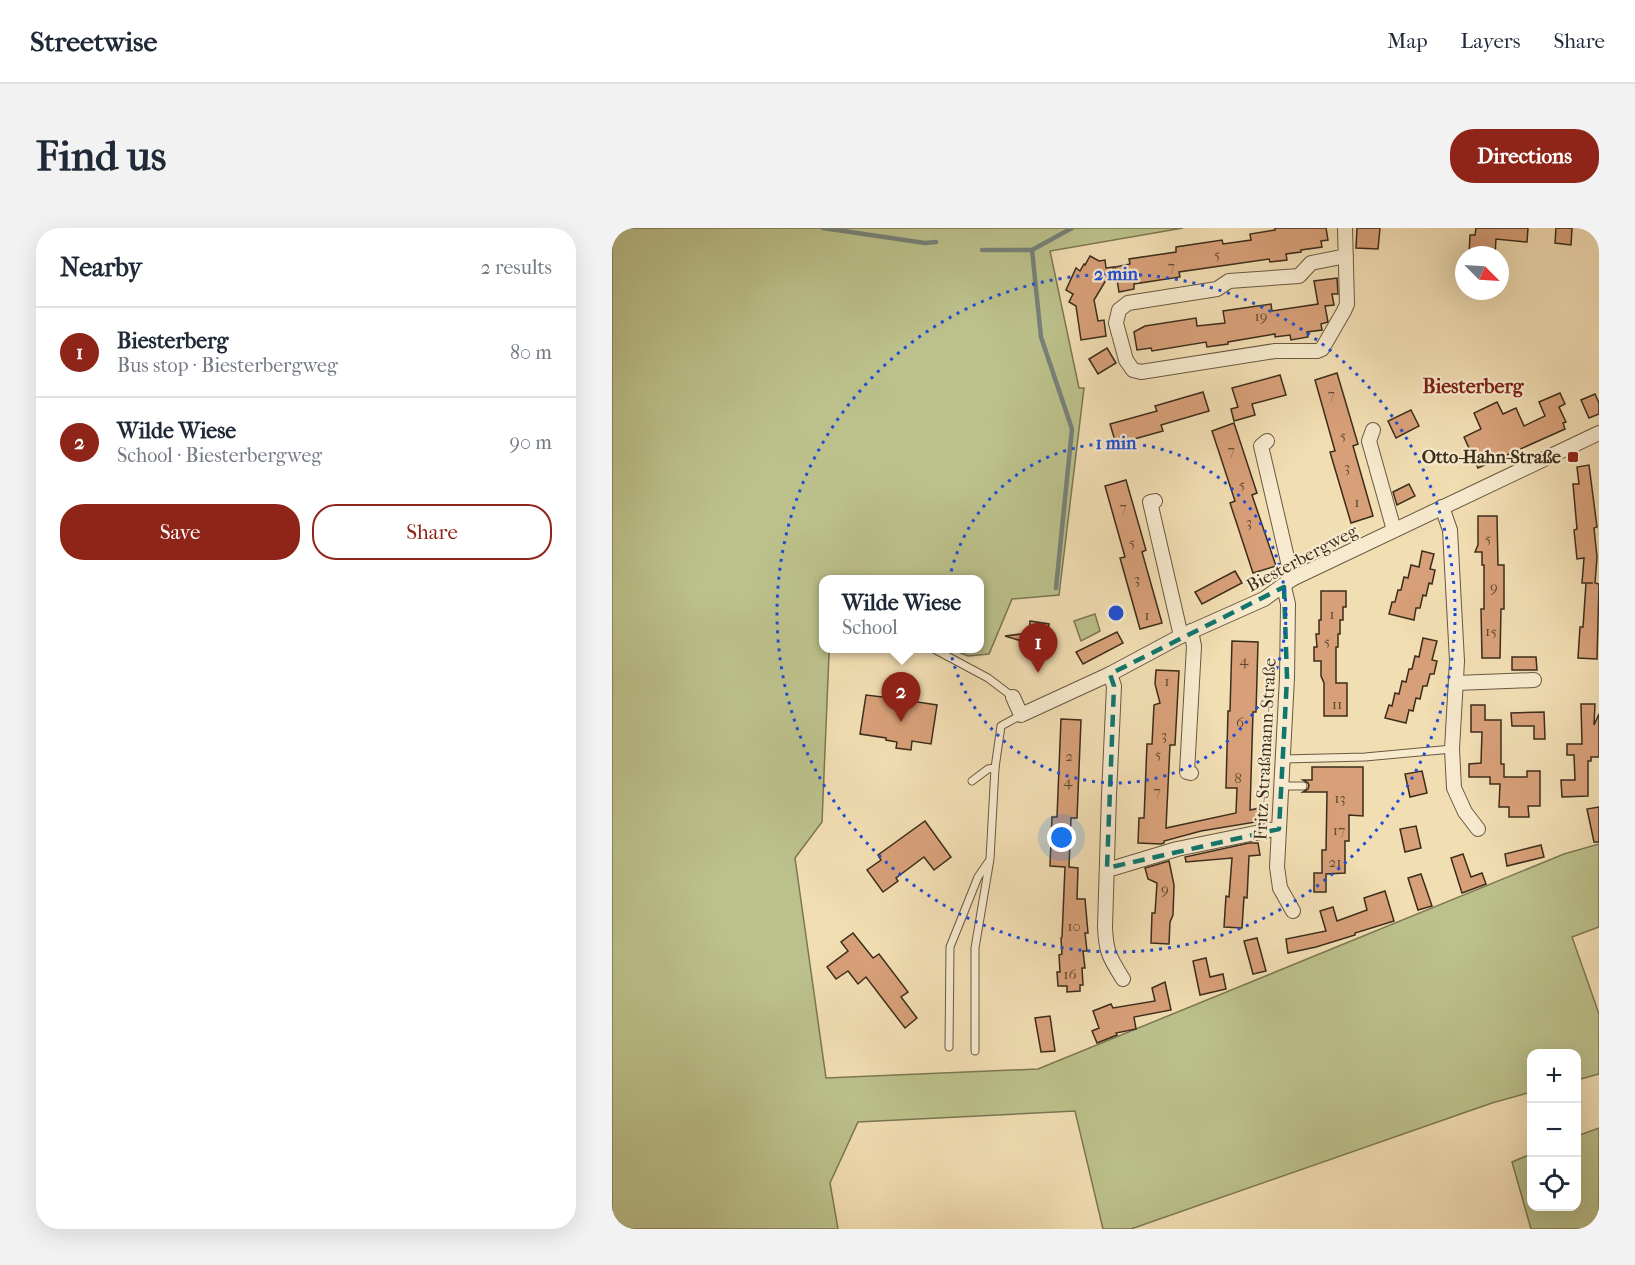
<!DOCTYPE html>
<html lang="en">
<head>
<meta charset="utf-8">
<style>
	:root { --surface:#fff; --page:#f2f2f3; --text:#1f2937; --muted:#747a83; --line:#e0e1e3; --accent:#8f2418 }
	body { margin:0; font-family:"IM FELL French Canon",serif; background:var(--page); color:var(--text) }
	.controls { position:absolute; right:18px; bottom:18px; display:grid; overflow:hidden; border-radius:12px; box-shadow:0 6px 24px #0002 }
	.controls button { width:54px; height:54px; display:grid; place-items:center; padding:0; border:0; border-bottom:2px solid var(--line); background:var(--surface); color:var(--text); font:30px sans-serif }
	.compass { position:absolute; left:843px; top:18px; width:54px; height:54px; border-radius:50%; background:var(--surface); box-shadow:0 6px 24px #0002; rotate:114deg }
	.you { position:absolute; left:450px; top:610px; width:21px; height:21px; margin:-15px; border:4px solid #fff; border-radius:50%; background:#1a73e8; box-shadow:0 0 0 9px #1a73e833 }
	.badge { display:grid; place-items:center; width:39px; height:39px; border-radius:50%; background:var(--accent); color:#fff; font-size:20px; font-weight:700 }
	.pin { position:absolute; translate:-50% -50px; filter:drop-shadow(0 2px 3px #0008) }
	.pin::after { content:''; position:absolute; top:32px; width:21px; height:18px; background:inherit; clip-path:polygon(0 0,100% 0,50% 100%) }
	.popup { position:absolute; left:207px; top:347px; width:165px; height:78px; box-sizing:border-box; display:grid; place-content:center; border-radius:12px; background:var(--surface); filter:drop-shadow(0 2px 4px #0005); font-size:20px; white-space:nowrap; color:var(--muted) }
	.popup b { font-size:22px; color:var(--text) }
	.popup::after { content:''; position:absolute; left:50%; top:100%; margin-left:-12px; border:12px solid transparent; border-top-color:var(--surface) }
	.list { margin:0; padding:0; list-style:none }
	h2 { display:flex; justify-content:space-between; align-items:center; height:78px; margin:0; padding:0 24px; font-size:26px }
	h2 small { font-size:20px; font-weight:400; color:var(--muted) }
	.list li { display:grid; grid-template-columns:39px 1fr auto; gap:18px; align-items:center; box-sizing:border-box; height:90px; padding:0 24px; border-top:2px solid var(--line) }
	.list b { display:block; font-size:22px; white-space:nowrap }
	.list p { margin:0; font-size:20px; white-space:nowrap; color:var(--muted) }
	.list em { font-size:20px; font-style:normal; color:var(--muted) }
	.actions { display:flex; gap:12px; padding:18px 24px }
	.actions a { flex:1; padding:14px 0; border:2px solid var(--accent); border-radius:24px; text-align:center; font-size:21px; color:var(--accent) }
	.actions .main { background:var(--accent); color:#fff }
	.icon { flex:none; width:33px; height:33px; fill:none; stroke:currentColor; stroke-width:2; stroke-linecap:round; stroke-linejoin:round }
	.map { position:relative; flex:none; width:987px; height:1001px; overflow:hidden; border-radius:24px }
	header { display:flex; align-items:center; gap:36px; box-sizing:border-box; height:84px; padding:0 30px; background:var(--surface); border-bottom:2px solid var(--line) }
	header strong { font-size:28px }
	nav { display:flex; gap:33px; margin-inline-start:auto; font-size:21px }
	.intro { display:flex; align-items:center; justify-content:space-between; box-sizing:border-box; height:144px; padding:0 36px }
	h1 { margin:0; font-size:42px }
	.button { padding:15px 27px; border-radius:24px; background:var(--accent); color:#fff; font-size:21px; font-weight:700 }
	main { display:flex; gap:36px; padding:0 36px }
	aside { flex:1; background:var(--surface); border-radius:24px; box-shadow:0 6px 24px #0002 }
	.map>svg:first-child { display:block }
	.green { fill:#bcc18b; stroke:#7c7753; stroke-width:1.5 }
	.lines { fill:none; stroke-linecap:round; stroke-linejoin:round }
	.stream { stroke:#778279; stroke-width:4.5 }
	.building { fill:#d8a079; stroke:#3b2d1b; stroke-width:1.5 }
	.lane-casing { stroke:#695941; stroke-width:9 }
	.street-casing { stroke:#695941; stroke-width:16 }
	.lane { stroke:#f7eace; stroke-width:7 }
	.street { stroke:#f7eace; stroke-width:14 }
	.marked { fill:none; stroke:#0f766e; stroke-width:4.5; stroke-dasharray:12 8; stroke-linejoin:round }
	.ring { fill:none; stroke:#1d4ed8; stroke-width:3; stroke-dasharray:3 6 }
	.poi-dot { fill:#8f2418; stroke:#f7eace; stroke-width:2 }
	.labels { text-anchor:middle; stroke-width:4.5; stroke-linejoin:round; paint-order:stroke }
	.number-label { font-size:15px; fill:#624a32 }
	.poi-label { font-size:18px; font-weight:bold; fill:#3b2d1b; stroke:#f7eace; text-anchor:end }
	.street-label { font-size:18px; fill:#3b2d1b; stroke:#f7eace }
	.neighbourhood-label { font-size:20px; font-weight:bold; fill:#7a1f14; stroke:#f7eace }
	.centre { fill:#1d4ed8; stroke:#f7eace; stroke-width:3 }
	.ring-label { font-size:18px; text-anchor:middle; font-weight:bold; fill:#1d4ed8; stroke:#f7eace; stroke-width:4.5; stroke-linejoin:round; paint-order:stroke }
</style>
</head>
<body>
<header>
<strong>Streetwise</strong>
<nav><a>Map</a><a>Layers</a><a>Share</a></nav>
</header>
<div class="intro"><h1>Find us</h1><a class="button">Directions</a></div>
<main>
<aside>
<h2>Nearby<small>2 results</small></h2>
<ul class="list">
<li><span class="badge">1</span><div><b>Biesterberg</b><p>Bus stop · Biesterbergweg</p></div><em>80 m</em></li>
<li><span class="badge">2</span><div><b>Wilde Wiese</b><p>School · Biesterbergweg</p></div><em>90 m</em></li>
</ul>
<div class="actions"><a class="main">Save</a><a>Share</a></div>
</aside>
<div class="map">
<svg width="987" height="1001" viewBox="0 0 987 1001">
	<rect width="100%" height="100%" fill="#f2deb3"/>
	<filter id="stains"><feTurbulence type="fractalNoise" baseFrequency=".00333" numOctaves="4"/><feColorMatrix values="0 0 0 0 .2 0 0 0 0 .09 0 0 0 0 .02 0 0 0 .5 -.17"/></filter>
	<radialGradient id="worn" r=".72"><stop offset=".6" stop-color="#630" stop-opacity="0"/><stop offset="1" stop-color="#630" stop-opacity=".3"/></radialGradient>
	<!-- green -->
	<g class="green">
		<polygon points="0,0 571,0 438,23 467,160 472,160 447,367 400,371 377,426 356,428 339,421 367,420 367,352 211,352 211,420 218,421 217,427 210,594 183,630 214,850 426,841 952,626 987,616 987,699 960,709 987,786 987,846 965,852 964,826 920,826 919,864 880,875 519,1001 491,1001 463,883 246,894 218,955 226,1001 0,1001"/>
		<polygon points="483,386 488,403 469,413 462,393"/>
		<polygon points="987,900 987,1001 919,1001 900,934 919,926 920,978 964,978 965,908"/>
	</g>
	<g class="lines">
		<!-- stream -->
		<g class="stream">
			<polyline points="211,0 313,15 324,14"/>
			<polyline points="370,22 420,22 460,0"/>
			<polyline points="420,22 429,109 460,201 444,360"/>
		</g>
	</g>
	<!-- building -->
	<g class="building">
		<polygon points="663,0 714,0 716,12 709,13 710,19 689,22 689,24 674,26 675,32 658,34 657,31 567,44 568,49 522,56 522,61 507,64 503,39 518,36 517,31 564,24 564,19 610,12 611,16 639,12 638,6 663,2"/>
		<polygon points="745,0 768,0 766,21 744,20"/>
		<polygon points="864,0 916,0 915,14 884,11 883,27 857,27 858,7 863,7"/>
		<polygon points="944,0 960,0 959,17 943,15"/>
		<polygon points="478,28 487,33 493,32 494,40 502,39 482,72 486,93 492,92 494,108 469,112 464,78 457,74 461,66 454,62 464,40 468,43 472,36 473,37"/>
		<polygon points="725,50 726,66 720,66 722,77 713,78 716,94 709,96 710,102 695,104 696,109 679,112 678,107 663,109 663,106 616,114 616,116 595,119 594,114 540,123 539,120 525,122 522,104 533,98 584,90 585,98 613,95 611,83 659,76 660,83 706,76 702,53"/>
		<polygon points="495,120 504,135 486,146 477,131"/>
		<polygon points="725,145 746,216 741,218 761,288 739,295 718,224 723,223 703,152"/>
		<polygon points="668,147 674,167 640,176 643,187 622,193 619,181 626,179 620,160"/>
		<polygon points="591,164 597,183 549,197 551,203 504,216 498,196 545,183 543,178"/>
		<polygon points="948,165 953,176 947,179 954,194 951,195 953,201 866,240 852,209 869,201 862,185 885,174 891,186 904,180 912,198 933,188 927,174"/>
		<polygon points="983,166 987,175 987,186 977,190 969,172"/>
		<polygon points="799,182 807,198 784,210 776,193"/>
		<polygon points="622,195 645,265 640,267 664,338 641,345 618,275 623,273 600,203"/>
		<polygon points="977,237 985,299 982,300 985,329 983,355 987,356 985,431 966,430 968,399 971,399 974,355 981,355 970,355 972,330 965,331 962,302 965,301 961,256 967,256 965,239"/>
		<polygon points="514,252 534,322 530,324 550,395 528,401 508,330 513,329 493,258"/>
		<polygon points="797,256 803,268 785,277 781,264"/>
		<polygon points="866,288 885,288 886,337 892,337 892,381 889,381 888,430 870,430 869,381 872,381 872,337 870,337 870,324 863,324 866,317"/>
		<polygon points="810,323 822,326 818,341 823,342 820,356 817,355 814,368 811,367 808,380 804,380 802,392 777,386 780,374 783,374 786,362 789,362 792,349 796,350 799,337 807,339"/>
		<polygon points="623,343 630,355 590,376 583,364"/>
		<polygon points="709,363 734,363 734,379 731,379 731,392 728,392 728,406 726,406 726,419 724,419 724,455 735,455 735,488 712,488 712,455 709,448 709,433 702,433 702,419 705,419 704,406 707,406 707,392 709,392"/>
		<polygon points="418,393 437,396 434,420 427,419 427,422 415,421 416,415 393,408 417,405"/>
		<polygon points="505,404 511,415 471,436 464,424"/>
		<polygon points="811,410 825,413 820,432 825,433 822,446 818,446 815,458 811,458 808,471 804,470 801,483 797,482 794,495 773,490 777,477 780,478 783,465 787,466 790,453 794,454 797,441 800,441 803,428 807,429"/>
		<polygon points="620,413 646,414 644,484 641,484 638,582 648,580 650,593 589,603 552,613 552,615 549,616 526,615 527,590 532,590 535,516 540,516 542,477 548,475 543,456 544,442 567,443 563,517 558,517 554,600 624,585 625,560 614,560 616,483 618,483"/>
		<polygon points="900,429 924,429 925,442 900,442"/>
		<polygon points="292,463 307,465 305,474 325,477 319,516 300,513 299,522 284,520 285,514 274,512 274,510 248,506 254,467 279,470 280,468 291,469"/>
		<polygon points="969,476 983,476 982,497 987,486 987,529 979,529 979,533 976,533 976,568 950,569 949,552 963,552 962,527 955,527 955,516 970,516"/>
		<polygon points="859,477 873,477 873,492 889,492 889,536 892,536 892,549 915,549 915,543 928,543 928,578 916,578 917,589 897,589 897,579 887,579 888,556 878,556 878,549 857,549 857,536 869,535 870,504 859,504"/>
		<polygon points="932,484 933,511 922,511 922,498 900,498 899,485"/>
		<polygon points="449,491 469,492 465,590 459,590 457,639 466,640 465,671 473,671 476,705 473,705 475,723 471,723 473,740 470,740 471,757 468,757 468,763 455,764 455,758 446,758 445,744 448,744 447,727 450,726 449,710 450,709 453,639 438,638 440,589 445,589"/>
		<polygon points="700,539 751,539 751,588 737,587 737,613 733,613 733,645 714,646 714,664 702,664 702,645 710,645 710,622 714,622 715,564 691,564 696,561 697,557 696,555 691,552 700,552"/>
		<polygon points="810,543 815,565 798,569 793,546"/>
		<polygon points="987,579 987,614 982,614 975,581"/>
		<polygon points="313,593 339,629 322,642 312,629 284,650 286,653 271,664 255,642 269,632 266,627"/>
		<polygon points="804,598 809,620 793,624 788,601"/>
		<polygon points="637,615 646,615 648,627 637,628 635,670 632,669 630,700 612,699 614,668 617,669 620,630 574,634 573,629"/>
		<polygon points="929,617 932,629 895,638 893,626"/>
		<polygon points="851,626 859,649 870,645 874,656 850,665 839,630"/>
		<polygon points="557,633 562,657 561,687 558,694 557,716 539,715 540,685 543,685 545,655 536,651 533,640"/>
		<polygon points="809,646 820,678 806,682 796,650"/>
		<polygon points="773,663 782,693 743,705 743,707 704,719 676,725 674,711 714,703 708,683 721,679 725,693 755,682 752,670"/>
		<polygon points="241,705 261,730 267,726 296,764 289,769 305,790 293,800 254,749 246,756 236,743 224,751 215,739 236,723 229,714"/>
		<polygon points="645,710 654,743 641,746 632,713"/>
		<polygon points="594,730 598,749 611,746 614,761 588,767 581,733"/>
		<polygon points="553,754 559,782 522,789 524,801 504,805 505,807 485,815 480,803 487,800 481,783 499,776 501,780 543,773 540,760"/>
		<polygon points="438,788 443,823 429,824 423,790"/>
	</g>
	<g class="lines">
		<!-- lane casing -->
		<g class="lane-casing">
			<g id="lane">
				<polyline points="320,420 376,450 401,469"/>
				<polyline points="672,531 753,529 840,521"/>
				<polyline points="360,553 376,541 383,540"/>
				<polyline points="670,558 691,558"/>
				<polyline points="337,819 338,719 366,649 377,633"/>
				<polyline points="363,823 363,720 378,631 383,540 389,498 409,487"/>
			</g>
		</g>
		<!-- street casing -->
		<g class="street-casing">
			<g id="street">
				<polyline points="733,0 735,76 732,83 710,121 705,123 663,123 529,144 521,142 514,132 504,95 507,82 516,75 605,61 617,53 687,48 699,35 734,28"/>
				<polyline points="761,202 757,213 782,302"/>
				<polyline points="655,213 649,218 680,351"/>
				<polyline points="543,273 538,274 569,408"/>
				<polyline points="830,279 838,302 845,433 840,521 842,560 853,584 866,601"/>
				<polyline points="672,359 676,376 675,450 665,639 668,660 681,683"/>
				<polyline points="579,403 582,418 575,544 579,545"/>
				<path d="M498 446 502 458 497 567 493 699C494 725 498 730 511 751"/>
				<polyline points="844,455 922,452"/>
				<polyline points="401,469 409,487 498,446 569,408 652,371 680,351 987,205"/>
				<polyline points="495,640 502,640 565,621 658,602 667,601"/>
			</g>
		</g>
		<!-- lane -->
		<use href="#lane" class="lane"/>
		<!-- street -->
		<use href="#street" class="street"/>
	</g>
	<!-- marked area -->
	<path class="marked" d="M672 359 675 450 667 601 495 640 502 458 498 446Z"/>
	<!-- distance rings -->
	<g class="ring">
		<circle cx="504" cy="385" r="170"/>
		<circle cx="504" cy="385" r="339"/>
	</g>
	<!-- markers -->
	<rect class="poi-dot" x="955" y="223" width="12" height="12" rx="3"/>
	<g class="labels">
		<!-- number labels -->
		<g class="number-label">
			<text x="605" y="31">5</text>
			<text x="559" y="43">7</text>
			<text x="649" y="93">19</text>
			<text x="719" y="171">7</text>
			<text x="731" y="212">5</text>
			<text x="619" y="227">7</text>
			<text x="735" y="244">3</text>
			<text x="630" y="261">5</text>
			<text x="745" y="279">1</text>
			<text x="511" y="284">7</text>
			<text x="637" y="299">3</text>
			<text x="876" y="315">5</text>
			<text x="520" y="319">5</text>
			<text x="525" y="356">3</text>
			<text x="882" y="364">9</text>
			<text x="720" y="391">1</text>
			<text x="535" y="392">1</text>
			<text x="879" y="408">15</text>
			<text x="715" y="418">5</text>
			<text x="632" y="437">4</text>
			<text x="555" y="458">1</text>
			<text x="725" y="481">11</text>
			<text x="628" y="499">6</text>
			<text x="552" y="512">3</text>
			<text x="546" y="531">5</text>
			<text x="457" y="533">2</text>
			<text x="626" y="555">8</text>
			<text x="456" y="558">4</text>
			<text x="545" y="568">7</text>
			<text x="728" y="575">13</text>
			<text x="727" y="607">17</text>
			<text x="723" y="639">21</text>
			<text x="553" y="666">9</text>
			<text x="462" y="703">10</text>
			<text x="458" y="751">16</text>
		</g>
		<!-- poi labels -->
		<g class="poi-label">
			<text x="949" y="235">Otto-Hahn-Straße</text>
		</g>
		<!-- street labels -->
		<g class="street-label">
			<text transform="translate(690 330) rotate(-28)" y="6">Biesterbergweg</text>
			<text transform="translate(653 521) rotate(-87)" y="6">Fritz-Straßmann-Straße</text>
		</g>
		<!-- neighbourhood labels -->
		<g class="neighbourhood-label">
			<text x="861" y="165">Biesterberg</text>
		</g>
	</g>
	<circle cx="504" cy="385" r="9" class="centre"/>
	<g class="ring-label">
		<text x="504" y="52">2 min</text>
		<text x="504" y="221">1 min</text>
	</g>
	<rect width="100%" height="100%" filter="url(#stains)"/>
	<rect width="100%" height="100%" fill="url(#worn)"/>
</svg>
<div class="controls">
<button>+</button>
<button>−</button>
<button><svg class="icon" aria-label="locate" viewBox="0 0 24 24"><circle cx="12" cy="12" r="6"/><path d="M12 2v4M12 18v4M2 12h4M18 12h4"/></svg></button>
</div>
<svg class="compass" viewBox="-18 -18 36 36"><path d="M0-13l5 13h-10z" fill="#e53935"/><path d="M0 13l5-13h-10z" fill="#747a83"/></svg>
<div class="you"></div>
<div class="pin badge" style="left:426px;top:445px">1</div>
<div class="pin badge" style="left:289px;top:494px">2</div>
<div class="popup"><b>Wilde Wiese</b>School</div>
</div>
</main>
</body>
</html>
